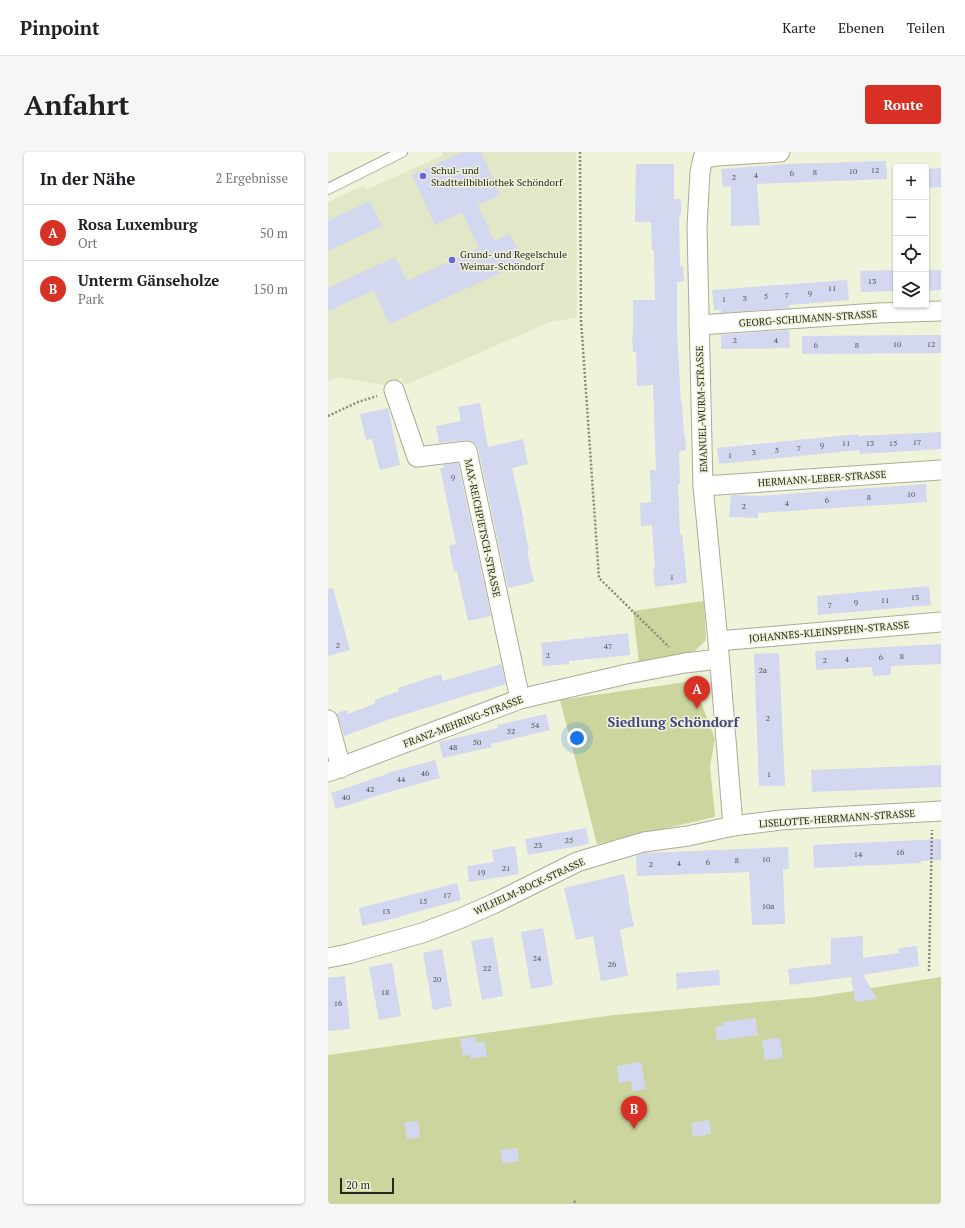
<!DOCTYPE html>
<html lang="de">
<head>
<meta charset="utf-8">
<style>
	:root { --surface:#fff; --page:#f6f6f6; --text:#202124; --muted:#757577; --line:#e0e0e0; --accent:#d93025 }
	body { margin:0; font-family:"PT Serif",serif; background:var(--page); color:var(--text) }
	.controls { position:absolute; right:12px; top:12px; display:grid; overflow:hidden; border-radius:4px; box-shadow:0 1px 3px #0004 }
	.controls button { width:36px; height:36px; display:grid; place-items:center; padding:0; border:0; border-bottom:1px solid var(--line); background:var(--surface); color:var(--text); font:20px sans-serif }
	.scale { position:absolute; left:12px; bottom:10px; width:54px; box-sizing:border-box; padding-left:4px; border:2px solid #26281e; border-top:0; font-size:11px; line-height:14px; white-space:nowrap; color:#26281e; -webkit-text-stroke:3px #eff3da; paint-order:stroke }
	.you { position:absolute; left:249px; top:586px; width:14px; height:14px; margin:-10px; border:3px solid #fff; border-radius:50%; background:#1a73e8; box-shadow:0 0 0 6px #1a73e833 }
	.badge { display:grid; place-items:center; width:26px; height:26px; border-radius:50%; background:var(--accent); color:#fff; font-size:13px; font-weight:700 }
	.pin { position:absolute; translate:-50% -33px; filter:drop-shadow(0 1px 2px #0008) }
	.pin::after { content:''; position:absolute; top:21px; width:14px; height:12px; background:inherit; clip-path:polygon(0 0,100% 0,50% 100%) }
	.list { margin:0; padding:0; list-style:none }
	h2 { display:flex; justify-content:space-between; align-items:center; height:52px; margin:0; padding:0 16px; font-size:17px }
	h2 small { font-size:13px; font-weight:400; color:var(--muted) }
	.list li { display:grid; grid-template-columns:26px 1fr auto; gap:12px; align-items:center; box-sizing:border-box; height:56px; padding:0 16px; border-top:1px solid var(--line) }
	.list b { display:block; font-size:15px; white-space:nowrap }
	.list p { margin:0; font-size:13px; white-space:nowrap; color:var(--muted) }
	.list em { font-size:13px; font-style:normal; color:var(--muted) }
	.icon { flex:none; width:22px; height:22px; fill:none; stroke:currentColor; stroke-width:2; stroke-linecap:round; stroke-linejoin:round }
	.map { position:relative; flex:none; width:613px; height:1052px; overflow:hidden; border-radius:4px }
	header { display:flex; align-items:center; gap:24px; box-sizing:border-box; height:56px; padding:0 20px; background:var(--surface); border-bottom:1px solid var(--line) }
	header strong { font-size:19px }
	nav { display:flex; gap:22px; margin-inline-start:auto; font-size:14px }
	.intro { display:flex; align-items:center; justify-content:space-between; box-sizing:border-box; height:96px; padding:0 24px }
	h1 { margin:0; font-size:28px }
	.button { padding:10px 18px; border-radius:4px; background:var(--accent); color:#fff; font-size:14px; font-weight:700 }
	main { display:flex; gap:24px; padding:0 24px }
	aside { flex:1; background:var(--surface); border-radius:4px; box-shadow:0 1px 3px #0004 }
	.map>svg:first-child { display:block }
	.built { fill:#e2e7c7 }
	.green { fill:#cdd59e }
	.building { fill:#d3d7ef }
	.lines { fill:none; stroke-linecap:round; stroke-linejoin:round }
	.service-casing { stroke:#a9ac95; stroke-width:12 }
	.minor-casing { stroke:#a9ac95; stroke-width:21 }
	.path { stroke:#898c7a; stroke-width:2.5; stroke-dasharray:2 2; stroke-linecap:butt }
	.service { stroke:#fff; stroke-width:10 }
	.minor { stroke:#fff; stroke-width:19 }
	.poi-dot { fill:#6766e0; stroke:#eff3da; stroke-width:1.5 }
	.labels { text-anchor:middle; stroke-width:3; stroke-linejoin:round; paint-order:stroke }
	.number-label { font-size:8px; fill:#515452 }
	.poi-label { font-size:10px; fill:#26281e; stroke:#eff3da; text-anchor:start }
	.street-label { font-size:10px; fill:#26281e; stroke:#eff3da }
	.district-label { font-size:14px; font-weight:bold; fill:#434683; stroke:#eff3da }
</style>
</head>
<body>
<header>
<strong>Pinpoint</strong>
<nav><a>Karte</a><a>Ebenen</a><a>Teilen</a></nav>
</header>
<div class="intro"><h1>Anfahrt</h1><a class="button">Route</a></div>
<main>
<aside>
<h2>In der Nähe<small>2 Ergebnisse</small></h2>
<ul class="list">
<li><span class="badge">A</span><div><b>Rosa Luxemburg</b><p>Ort</p></div><em>50 m</em></li>
<li><span class="badge">B</span><div><b>Unterm Gänseholze</b><p>Park</p></div><em>150 m</em></li>
</ul>
</aside>
<div class="map">
<svg width="613" height="1052" viewBox="0 0 613 1052">
	<rect width="100%" height="100%" fill="#eff3da"/>
	<!-- built -->
	<polygon class="built" points="114,0 248,0 249,166 225,169 77,233 73,226 57,233 10,225 0,229 0,50 36,33 38,38 115,3"/>
	<!-- green -->
	<g class="green">
		<polygon points="376,449 378,488 364,502 311,512 305,459"/>
		<polygon points="365,529 387,587 382,614 387,665 269,692 232,548"/>
		<polygon points="613,825 613,1052 0,1052 0,903 286,863 487,845"/>
	</g>
	<!-- building -->
	<g class="building">
		<polygon points="135,0 153,0 172,43 150,53 166,89 182,82 196,110 61,172 46,138 0,159 0,136 67,105 79,129 151,96 134,60 107,73 84,23"/>
		<polygon points="558,9 559,27 429,32 432,73 403,74 403,34 395,35 393,17 459,12"/>
		<polygon points="308,12 346,12 346,47 353,47 353,63 351,63 352,114 355,114 356,129 349,130 349,177 353,252 354,252 356,283 357,283 358,298 351,299 352,332 350,332 352,383 354,382 359,431 327,435 325,417 327,417 324,373 313,374 312,351 323,350 322,318 328,318 325,233 309,234 308,200 305,200 304,183 305,183 305,148 327,148 326,98 324,98 323,70 307,70"/>
		<polygon points="613,16 613,35 598,36 598,17"/>
		<polygon points="42,49 54,74 0,99 0,69"/>
		<polygon points="568,118 568,139 533,140 532,119"/>
		<polygon points="598,118 613,118 613,138 598,139"/>
		<polygon points="519,128 521,148 461,153 461,156 393,161 393,158 386,158 384,138"/>
		<polygon points="461,178 462,196 393,197 393,183"/>
		<polygon points="613,183 613,201 474,202 474,184"/>
		<polygon points="152,251 160,295 195,287 200,312 184,316 196,369 195,369 201,398 199,399 206,430 180,436 150,296 147,292 143,289 138,288 111,291 108,274 133,269 130,255"/>
		<polygon points="60,256 72,313 52,318 44,287 38,288 32,262"/>
		<polygon points="613,280 613,297 532,302 531,298 391,312 389,296 530,282 530,284"/>
		<polygon points="130,311 163,464 140,469 129,419 126,420 121,394 128,392 112,316 116,316 115,313"/>
		<polygon points="598,332 599,350 430,361 430,366 401,365 403,343 430,344"/>
		<polygon points="601,434 603,453 490,463 489,444"/>
		<polygon points="5,436 22,498 0,504 0,437"/>
		<polygon points="300,481 302,503 241,509 241,512 215,514 213,491"/>
		<polygon points="613,492 613,512 563,514 563,523 545,524 544,515 488,518 487,499"/>
		<polygon points="451,501 457,634 431,634 426,502"/>
		<polygon points="173,512 178,532 133,545 62,567 16,584 9,561 19,558 20,562 48,551 46,548 71,539 70,536 113,522 115,529"/>
		<polygon points="218,562 222,578 163,592 164,595 115,606 111,590 170,576 169,573"/>
		<polygon points="107,608 112,626 64,639 8,657 3,641 59,622 59,621"/>
		<polygon points="613,613 613,635 484,640 483,618"/>
		<polygon points="258,676 261,692 200,703 197,687"/>
		<polygon points="613,687 613,708 593,709 593,711 486,716 485,693"/>
		<polygon points="187,694 191,722 141,730 139,714 166,710 164,698"/>
		<polygon points="460,695 461,717 455,717 457,772 424,773 421,720 309,724 308,704 318,701"/>
		<polygon points="296,722 301,745 300,745 306,774 292,778 300,824 273,829 265,784 248,788 236,736"/>
		<polygon points="129,731 133,748 73,764 73,765 34,774 31,756"/>
		<polygon points="215,776 225,833 203,837 193,780"/>
		<polygon points="535,784 535,806 571,801 571,796 589,794 591,814 535,823 549,847 527,850 523,825 462,833 460,817 503,812 503,786"/>
		<polygon points="165,785 175,844 154,848 143,789"/>
		<polygon points="114,797 124,854 105,858 95,801"/>
		<polygon points="64,811 73,864 51,868 41,815"/>
		<polygon points="391,818 392,833 349,837 348,821"/>
		<polygon points="17,824 22,877 0,879 0,826"/>
		<polygon points="427,866 430,883 389,889 387,875 395,873 395,870"/>
		<polygon points="147,885 148,891 156,889 159,904 143,907 142,903 135,904 132,887"/>
		<polygon points="452,886 455,906 437,908 434,888"/>
		<polygon points="313,910 318,937 304,939 303,929 291,931 289,914"/>
		<polygon points="381,968 383,982 365,985 363,971"/>
		<polygon points="90,969 92,985 79,987 76,971"/>
		<polygon points="189,996 191,1009 175,1012 172,998"/>
	</g>
	<g class="lines">
		<!-- service casing -->
		<g class="service-casing">
			<polyline id="service" points="0,37 74,0"/>
		</g>
		<!-- minor casing -->
		<g class="minor-casing">
			<g id="minor">
				<polyline points="371,173 550,161 613,159"/>
				<polyline points="66,238 89,305 139,299 192,547"/>
				<polyline points="375,334 613,318"/>
				<polyline points="390,489 613,470"/>
				<polyline points="0,568 13,616"/>
				<polyline points="0,620 192,547 299,522 357,511 391,507"/>
				<polyline points="405,674 390,489 375,334 369,75 372,20 375,6 389,4 452,0"/>
				<polyline points="0,806 20,802 94,781 131,767 165,752 249,710 282,700 316,690 360,684 405,674 453,668 502,665 613,659"/>
			</g>
		</g>
		<!-- path -->
		<g class="path">
			<polyline points="252,0 253,168 271,426 341,495"/>
			<polyline points="0,264 30,250 49,244"/>
			<polyline points="601,819 604,678"/>
			<polyline points="246,1049 248,1052"/>
		</g>
		<!-- service -->
		<use href="#service" class="service"/>
		<!-- minor -->
		<use href="#minor" class="minor"/>
	</g>
	<!-- markers -->
	<g class="poi-dot">
		<circle cx="95" cy="24" r="4"/>
		<circle cx="124" cy="108" r="4"/>
	</g>
	<g class="labels">
		<!-- number labels -->
		<g class="number-label">
			<text x="547" y="21">12</text>
			<text x="525" y="22">10</text>
			<text x="487" y="23">8</text>
			<text x="464" y="24">6</text>
			<text x="428" y="26">4</text>
			<text x="406" y="28">2</text>
			<text x="544" y="132">13</text>
			<text x="504" y="139">11</text>
			<text x="482" y="144">9</text>
			<text x="459" y="146">7</text>
			<text x="438" y="147">5</text>
			<text x="417" y="149">3</text>
			<text x="396" y="150">1</text>
			<text x="407" y="191">2</text>
			<text x="448" y="191">4</text>
			<text x="569" y="195">10</text>
			<text x="603" y="195">12</text>
			<text x="488" y="196">6</text>
			<text x="529" y="196">8</text>
			<text x="589" y="293">17</text>
			<text x="518" y="294">11</text>
			<text x="542" y="294">13</text>
			<text x="565" y="294">15</text>
			<text x="494" y="296">9</text>
			<text x="471" y="299">7</text>
			<text x="449" y="301">5</text>
			<text x="426" y="303">3</text>
			<text x="402" y="306">1</text>
			<text x="125" y="328">9</text>
			<text x="583" y="345">10</text>
			<text x="541" y="348">8</text>
			<text x="499" y="351">6</text>
			<text x="459" y="354">4</text>
			<text x="416" y="357">2</text>
			<text x="344" y="428">1</text>
			<text x="587" y="448">13</text>
			<text x="557" y="451">11</text>
			<text x="528" y="453">9</text>
			<text x="502" y="456">7</text>
			<text x="10" y="496">2</text>
			<text x="280" y="497">47</text>
			<text x="220" y="506">2</text>
			<text x="574" y="507">8</text>
			<text x="553" y="508">6</text>
			<text x="519" y="510">4</text>
			<text x="497" y="511">2</text>
			<text x="435" y="521">2a</text>
			<text x="440" y="569">2</text>
			<text x="207" y="576">54</text>
			<text x="183" y="582">52</text>
			<text x="149" y="593">50</text>
			<text x="125" y="598">48</text>
			<text x="97" y="624">46</text>
			<text x="441" y="625">1</text>
			<text x="73" y="630">44</text>
			<text x="42" y="640">42</text>
			<text x="18" y="648">40</text>
			<text x="241" y="691">25</text>
			<text x="210" y="696">23</text>
			<text x="572" y="703">16</text>
			<text x="530" y="705">14</text>
			<text x="438" y="710">10</text>
			<text x="409" y="711">8</text>
			<text x="380" y="713">6</text>
			<text x="351" y="714">4</text>
			<text x="323" y="715">2</text>
			<text x="178" y="719">21</text>
			<text x="153" y="723">19</text>
			<text x="119" y="746">17</text>
			<text x="95" y="752">15</text>
			<text x="440" y="757">10a</text>
			<text x="58" y="762">13</text>
			<text x="209" y="809">24</text>
			<text x="284" y="815">26</text>
			<text x="159" y="819">22</text>
			<text x="109" y="830">20</text>
			<text x="57" y="843">18</text>
			<text x="10" y="854">16</text>
		</g>
		<!-- poi labels -->
		<g class="poi-label">
			<text x="103" y="22">Schul- und<tspan x="103" dy="12">Stadtteilbibliothek Schöndorf</tspan></text>
			<text x="132" y="106">Grund- und Regelschule<tspan x="132" dy="12">Weimar-Schöndorf</tspan></text>
		</g>
		<!-- street labels -->
		<g class="street-label">
			<text transform="translate(480 166) rotate(-4)" y="4">GEORG-SCHUMANN-STRASSE</text>
			<text transform="translate(373 257) rotate(-92)" y="4">EMANUEL-WURM-STRASSE</text>
			<text transform="translate(494 326) rotate(-4)" y="4">HERMANN-LEBER-STRASSE</text>
			<text transform="translate(155 376) rotate(78)" y="4">MAX-REICHPIETSCH-STRASSE</text>
			<text transform="translate(501 479) rotate(-5)" y="4">JOHANNES-KLEINSPEHN-STRASSE</text>
			<text transform="translate(135 569) rotate(-21)" y="4">FRANZ-MEHRING-STRASSE</text>
			<text transform="translate(509 666) rotate(-4)" y="4">LISELOTTE-HERRMANN-STRASSE</text>
			<text transform="translate(201 734) rotate(-25)" y="4">WILHELM-BOCK-STRASSE</text>
		</g>
		<!-- district labels -->
		<g class="district-label">
			<text x="345" y="575">Siedlung Schöndorf</text>
		</g>
	</g>
</svg>
<div class="controls">
<button>+</button>
<button>−</button>
<button><svg class="icon" aria-label="locate" viewBox="0 0 24 24"><circle cx="12" cy="12" r="6"/><path d="M12 2v4M12 18v4M2 12h4M18 12h4"/></svg></button>
<button><svg class="icon" aria-label="layers" viewBox="0 0 24 24"><path d="M12 4l9 5-9 5-9-5zM3 14l9 5 9-5"/></svg></button>
</div>
<div class="scale">20 m</div>
<div class="you"></div>
<div class="pin badge" style="left:369px;top:557px">A</div>
<div class="pin badge" style="left:306px;top:977px">B</div>
</div>
</main>
</body>
</html>
